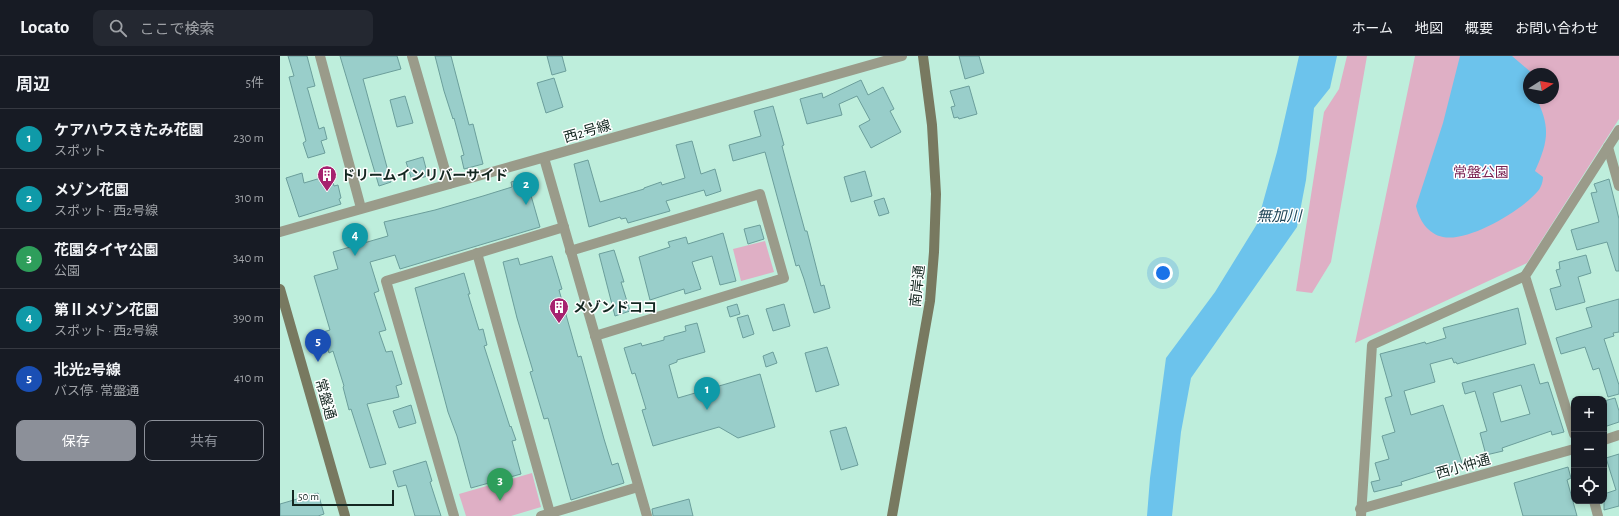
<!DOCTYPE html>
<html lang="ja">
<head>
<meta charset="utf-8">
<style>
	:root { --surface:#171b24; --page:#242831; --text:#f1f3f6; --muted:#9ea1a6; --line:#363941; --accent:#8c9099 }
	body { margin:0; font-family:"Alegreya Sans","Noto Sans JP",sans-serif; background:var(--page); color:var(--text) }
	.controls { position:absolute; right:12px; bottom:12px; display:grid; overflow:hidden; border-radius:8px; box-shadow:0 2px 6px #0003 }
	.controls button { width:36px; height:36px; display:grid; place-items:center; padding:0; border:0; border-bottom:1px solid var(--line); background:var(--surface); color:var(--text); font:20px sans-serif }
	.compass { position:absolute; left:1243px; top:12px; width:36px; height:36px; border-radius:50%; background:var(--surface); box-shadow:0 2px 6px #0003; rotate:79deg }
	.scale { position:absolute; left:12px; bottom:10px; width:102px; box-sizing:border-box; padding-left:4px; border:2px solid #142721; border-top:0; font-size:11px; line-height:14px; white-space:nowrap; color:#142721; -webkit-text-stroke:3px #fff; paint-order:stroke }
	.you { position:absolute; left:883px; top:217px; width:14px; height:14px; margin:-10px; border:3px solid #fff; border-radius:50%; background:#1a73e8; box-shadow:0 0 0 6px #1a73e833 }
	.badge { display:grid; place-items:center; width:26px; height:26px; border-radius:50%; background:var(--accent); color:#fff; font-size:13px; font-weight:700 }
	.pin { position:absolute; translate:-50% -33px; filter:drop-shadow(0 1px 2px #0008) }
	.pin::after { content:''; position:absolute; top:21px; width:14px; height:12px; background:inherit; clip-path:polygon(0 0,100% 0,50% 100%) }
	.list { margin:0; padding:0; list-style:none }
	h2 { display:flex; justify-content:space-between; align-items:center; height:52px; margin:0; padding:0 16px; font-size:17px }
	h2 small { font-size:13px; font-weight:400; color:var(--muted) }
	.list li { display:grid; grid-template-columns:26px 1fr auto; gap:12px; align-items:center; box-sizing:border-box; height:60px; padding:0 16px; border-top:1px solid var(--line) }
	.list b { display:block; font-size:15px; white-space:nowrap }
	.list p { margin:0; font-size:13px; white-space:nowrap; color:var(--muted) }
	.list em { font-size:13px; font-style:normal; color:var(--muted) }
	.actions { display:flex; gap:8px; padding:12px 16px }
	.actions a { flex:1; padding:9px 0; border:1px solid var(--accent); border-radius:8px; text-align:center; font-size:14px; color:var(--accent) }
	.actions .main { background:var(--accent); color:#fff }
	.icon { flex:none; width:22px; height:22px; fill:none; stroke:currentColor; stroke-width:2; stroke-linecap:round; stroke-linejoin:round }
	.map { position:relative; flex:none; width:1339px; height:460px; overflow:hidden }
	header { display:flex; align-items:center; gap:24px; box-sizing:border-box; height:56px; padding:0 20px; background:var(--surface); border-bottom:1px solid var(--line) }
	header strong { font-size:19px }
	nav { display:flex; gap:22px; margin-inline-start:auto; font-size:14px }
	.search { width:280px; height:36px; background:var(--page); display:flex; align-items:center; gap:10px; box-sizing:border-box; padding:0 14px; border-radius:8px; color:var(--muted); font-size:15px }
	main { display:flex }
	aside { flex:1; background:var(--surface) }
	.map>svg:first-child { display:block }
	.green { fill:#dfafc5; fill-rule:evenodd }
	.water { fill:#6cc3ec }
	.building { fill:#99ceca; stroke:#6b9e9b; fill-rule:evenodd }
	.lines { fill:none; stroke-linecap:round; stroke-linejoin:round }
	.minor { stroke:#9a9b8a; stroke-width:10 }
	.secondary { stroke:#787960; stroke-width:10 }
	.labels { text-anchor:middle; stroke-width:3; stroke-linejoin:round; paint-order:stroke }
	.street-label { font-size:14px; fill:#142721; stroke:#fff }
	.park-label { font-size:14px; fill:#7a2253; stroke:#fff }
	.poi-label { font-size:14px; font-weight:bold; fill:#142721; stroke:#fff; text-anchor:start }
	.water-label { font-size:15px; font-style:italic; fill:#204658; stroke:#fff }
</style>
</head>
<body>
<header>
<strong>Locato</strong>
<div class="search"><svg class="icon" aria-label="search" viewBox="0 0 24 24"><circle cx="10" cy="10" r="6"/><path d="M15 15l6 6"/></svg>ここで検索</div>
<nav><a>ホーム</a><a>地図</a><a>概要</a><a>お問い合わせ</a></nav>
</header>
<main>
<aside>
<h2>周辺<small>5件</small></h2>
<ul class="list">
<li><span class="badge" style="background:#0f9aa8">1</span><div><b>ケアハウスきたみ花園</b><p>スポット</p></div><em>230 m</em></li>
<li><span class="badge" style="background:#0f9aa8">2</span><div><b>メゾン花園</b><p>スポット · 西2号線</p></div><em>310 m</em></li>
<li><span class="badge" style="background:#2e9e5b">3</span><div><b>花園タイヤ公園</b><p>公園</p></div><em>340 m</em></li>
<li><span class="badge" style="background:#0f9aa8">4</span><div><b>第Ⅱメゾン花園</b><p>スポット · 西2号線</p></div><em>390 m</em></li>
<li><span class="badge" style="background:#1a4fb4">5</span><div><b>北光2号線</b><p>バス停 · 常盤通</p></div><em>410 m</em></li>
</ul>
<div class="actions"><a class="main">保存</a><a>共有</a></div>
</aside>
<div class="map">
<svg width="1339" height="460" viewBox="0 0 1339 460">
	<rect width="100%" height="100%" fill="#beeedc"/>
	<!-- green -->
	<g class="green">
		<polygon points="1067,0 1087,0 1051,206 1032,237 1016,235 1044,56 1059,33"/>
		<path d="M1135 0H1339V63L1247 207 1075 287ZM1249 18H1273V42H1249Z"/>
		<polygon points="485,185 494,216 461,225 453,193"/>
		<polygon points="252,417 261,451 231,460 186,460 179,438"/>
	</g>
	<!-- water -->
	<g class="water">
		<polygon points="1019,0 1057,0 1050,32 1034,52 1026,124 1017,171 911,322 901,376 892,460 867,460 870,422 886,302 935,236 977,168 997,96"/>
		<path d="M1180 0H1232L1253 18H1249V31L1247 33 1249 35V42H1256C1271 71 1268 86 1255 115L1263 121C1263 125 1261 132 1258 135 1241 155 1189 186 1163 181 1148 178 1139 164 1136 150L1163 67Z"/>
	</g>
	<!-- building -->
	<g class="building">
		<polygon points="8,0 27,0 35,30 27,32 28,34 39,73 44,71 47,83 41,85 45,97 28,102 23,87 26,85 9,21 14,20"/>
		<polygon points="60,0 117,0 121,13 83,23 111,126 99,130"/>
		<polygon points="155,0 171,0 189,69 193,68 203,108 184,113 181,100 184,99 174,62 173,63 164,35"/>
		<polygon points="267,0 282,0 286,15 272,19"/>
		<polygon points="679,0 699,0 704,17 685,23"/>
		<polygon points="274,22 283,51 266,57 257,27"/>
		<polygon points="581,24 588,39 603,31 614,53 610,55 621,76 591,92 579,70 590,64 577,40 559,48 562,59 527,68 520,43 542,37 543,42"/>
		<polygon points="689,30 697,58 679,63 678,61 674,62 671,51 675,50 670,35"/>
		<polygon points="125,40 133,67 117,71 110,44"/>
		<polygon points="493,50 504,89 502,90 510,120 525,175 527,175 541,230 544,229 550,252 534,257 524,223 519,209 516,210 485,96 453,105 449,89 481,80 474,55"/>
		<polygon points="412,85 421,118 435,113 441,135 426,140 424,134 386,145 390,155 348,167 346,162 341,163 340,161 309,171 294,108 308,104 320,146 364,133 364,132 381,126 382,129 405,122 396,89"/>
		<polygon points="143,101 148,120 132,124 126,106"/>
		<polygon points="585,115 592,140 571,146 564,121"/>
		<polygon points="22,117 24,127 51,119 54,130 58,129 61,142 59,143 61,148 19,161 6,122"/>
		<polygon points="246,122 260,171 120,213 115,199 90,206 99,235 94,237 106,274 99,276 106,296 112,295 122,328 116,330 119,341 87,348 106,408 90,412 71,353 69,354 63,331 64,330 53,295 49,297 43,276 50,274 34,220 58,213 53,196 108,180 104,166 155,154 203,140 232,131 231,126"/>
		<polygon points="1329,123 1339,163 1339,215 1336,215 1327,186 1297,194 1291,174 1319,166 1311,137 1317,136 1314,128"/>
		<polygon points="604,142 609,157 599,160 594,145"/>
		<polygon points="480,169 484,183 468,188 464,173"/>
		<polygon points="443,177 456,225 440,229 432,200 412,206 421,233 405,238 404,233 370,244 359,201 390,191 388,186 406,181 408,188"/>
		<polygon points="334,194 344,226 341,226 350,255 335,260 319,198"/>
		<polygon points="1306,199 1311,217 1298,221 1305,246 1276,254 1270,233 1281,230 1276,214 1280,213 1279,206"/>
		<polygon points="272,200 282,233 279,234 298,301 301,300 324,383 332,409 338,407 344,427 291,444 268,362 264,363 250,316 253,315 237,262 223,206 238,202 240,209"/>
		<polygon points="184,217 190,238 188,238 199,274 203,273 207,289 204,290 230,371 231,370 236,384 232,385 241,418 191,432 177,380 168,356 135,232"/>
		<polygon points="1339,243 1339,276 1333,277 1334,280 1324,283 1339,329 1339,338 1328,341 1319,312 1313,314 1305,291 1281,298 1276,282 1312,271 1306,252"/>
		<polygon points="457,248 460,258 450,261 447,251"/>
		<polygon points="504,248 510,270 493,275 486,253"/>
		<polygon points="1238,252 1246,288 1177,308 1176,306 1174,307 1172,302 1150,308 1155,326 1124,335 1131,359 1163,349 1182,407 1121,426 1122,429 1094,436 1091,426 1100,424 1095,407 1109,403 1102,380 1115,376 1105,342 1112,340 1100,298 1145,286 1146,288 1166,282 1163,272"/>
		<polygon points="468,259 474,278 463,282 457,262"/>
		<polygon points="417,267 425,296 397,304 397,306 389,309 398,342 480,318 495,371 458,382 439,371 373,390 362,354 366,353 355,317 352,318 344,292 361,287 362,290 384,284 384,281 406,275 405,270"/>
		<polygon points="547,291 559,329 536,336 525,297"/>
		<polygon points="493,296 497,307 486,311 483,300"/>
		<path d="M1254 308 1260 328 1268 326 1284 376 1272 379 1271 375 1222 392 1223 395 1206 399 1200 377 1207 375 1195 335 1185 338 1182 327ZM1241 329 1250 358 1221 366 1213 337Z"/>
		<polygon points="1335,342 1339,355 1339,366 1324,371 1324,345"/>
		<polygon points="131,349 136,367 119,372 113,355"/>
		<polygon points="566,371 578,409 561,414 550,375"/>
		<polygon points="1339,398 1339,450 1324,454 1324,438 1336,434 1326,402"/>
		<polygon points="146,405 152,425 150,426 161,460 135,460 126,429 118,431 113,415"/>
		<polygon points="1288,411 1291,422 1287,424 1297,460 1243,460 1234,427"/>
		<polygon points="38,437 44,458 38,460 0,460 0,448"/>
		<polygon points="409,443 413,460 373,460 372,453"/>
	</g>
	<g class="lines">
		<!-- minor -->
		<g class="minor">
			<polyline points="40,0 81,152"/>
			<polyline points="132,0 169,128"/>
			<polyline points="1328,91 1339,130"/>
			<polyline points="264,102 367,460"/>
			<polyline points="0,176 622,0"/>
			<polyline points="290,195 480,138 504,222 315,280"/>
			<polyline points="197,197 270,457"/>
			<polyline points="1294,378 1245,220 1339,74"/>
			<polyline points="1324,384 1339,379"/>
			<polyline points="1314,445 1318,460"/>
			<polyline points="1080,453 1294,393"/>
			<polyline points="174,460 106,225 284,171"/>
			<polyline points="261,460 358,431"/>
			<polyline points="1081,460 1092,289 1245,220"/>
		</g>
		<!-- secondary -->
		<g class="secondary">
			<polyline points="0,233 65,460"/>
			<polyline points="612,460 650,245 654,196 656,138 652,69 643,0"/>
		</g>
	</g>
	<!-- icons -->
	<defs>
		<g id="building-pin" transform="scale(1)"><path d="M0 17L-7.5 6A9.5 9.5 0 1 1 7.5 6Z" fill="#a6226f" stroke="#fff"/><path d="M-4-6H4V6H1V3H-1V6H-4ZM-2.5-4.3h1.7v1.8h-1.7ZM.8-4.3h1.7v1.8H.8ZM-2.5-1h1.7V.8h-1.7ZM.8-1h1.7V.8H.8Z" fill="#fff"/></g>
	</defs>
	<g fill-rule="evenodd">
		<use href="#building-pin" x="47" y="119"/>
		<use href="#building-pin" x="279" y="251"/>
	</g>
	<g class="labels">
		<!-- street labels -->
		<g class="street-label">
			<text transform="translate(307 75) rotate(-16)" y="5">西2号線</text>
			<text transform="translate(637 230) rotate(-84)" y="5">南岸通</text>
			<text transform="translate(46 343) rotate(74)" y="5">常盤通</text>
			<text transform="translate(1183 410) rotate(-16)" y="5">西小仲通</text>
		</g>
		<!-- park labels -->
		<g class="park-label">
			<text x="1201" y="121">常盤公園</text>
		</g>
		<!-- poi labels -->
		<g class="poi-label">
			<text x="61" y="124">ドリームインリバーサイド</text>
			<text x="293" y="256">メゾンドココ</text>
		</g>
		<!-- water labels -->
		<g class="water-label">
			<text x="999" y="165">無加川</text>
		</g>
	</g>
</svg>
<div class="controls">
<button>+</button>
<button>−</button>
<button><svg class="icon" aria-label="locate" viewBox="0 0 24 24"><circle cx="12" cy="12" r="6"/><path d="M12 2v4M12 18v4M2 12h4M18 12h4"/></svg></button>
</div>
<svg class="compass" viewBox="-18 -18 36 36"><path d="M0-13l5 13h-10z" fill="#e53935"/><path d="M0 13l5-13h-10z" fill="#9ea1a6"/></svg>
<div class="scale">50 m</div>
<div class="you"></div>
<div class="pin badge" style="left:427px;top:354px;background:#0f9aa8">1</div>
<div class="pin badge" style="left:246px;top:149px;background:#0f9aa8">2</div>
<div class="pin badge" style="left:220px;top:445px;background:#2e9e5b">3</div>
<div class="pin badge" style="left:75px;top:200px;background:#0f9aa8">4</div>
<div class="pin badge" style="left:38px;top:306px;background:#1a4fb4">5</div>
</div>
</main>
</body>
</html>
